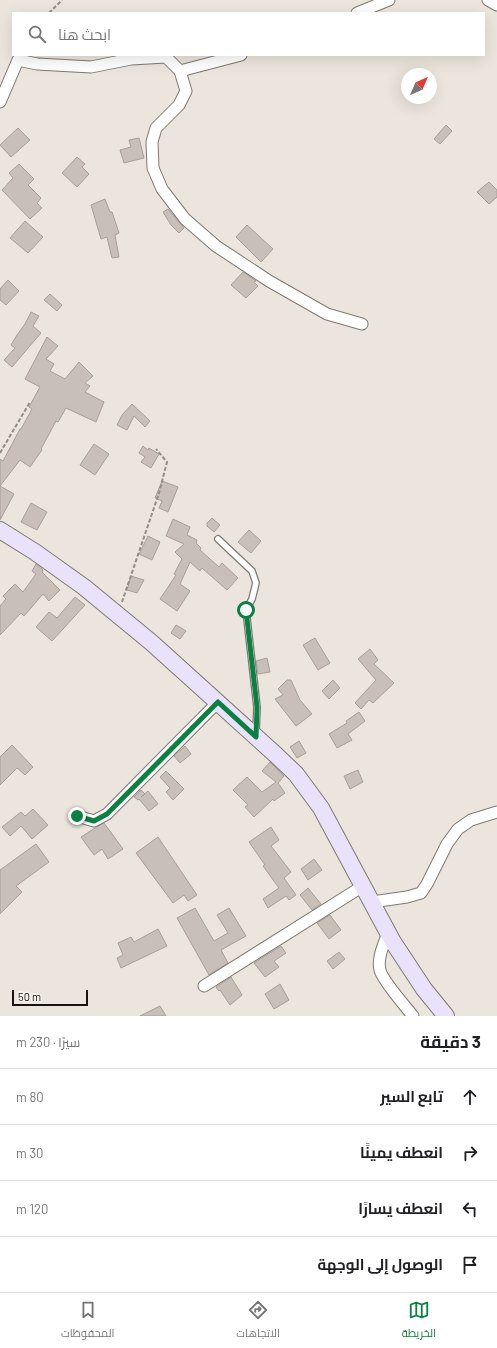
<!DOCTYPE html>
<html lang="ar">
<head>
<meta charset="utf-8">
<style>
	:root { --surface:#fff; --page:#f2f2f2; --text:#202124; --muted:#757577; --line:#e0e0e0; --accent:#0b8043 }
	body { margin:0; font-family:Barlow,Cairo,sans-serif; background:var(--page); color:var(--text); direction:rtl }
	.compass { position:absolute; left:401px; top:68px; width:36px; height:36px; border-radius:50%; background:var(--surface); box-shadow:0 4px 16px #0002; rotate:44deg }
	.scale { position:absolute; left:12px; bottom:10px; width:76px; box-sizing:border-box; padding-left:4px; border:2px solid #171412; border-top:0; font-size:11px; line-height:14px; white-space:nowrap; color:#171412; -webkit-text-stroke:3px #faf2ea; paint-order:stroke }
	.stop { position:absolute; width:12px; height:12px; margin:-9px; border:3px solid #0b8043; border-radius:50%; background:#fff }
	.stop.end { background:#0b8043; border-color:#fff; box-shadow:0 1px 4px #0008 }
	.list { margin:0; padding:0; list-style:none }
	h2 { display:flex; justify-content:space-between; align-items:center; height:52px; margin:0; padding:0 16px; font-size:17px }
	h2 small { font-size:13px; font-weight:400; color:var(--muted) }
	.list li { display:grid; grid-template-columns:26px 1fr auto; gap:12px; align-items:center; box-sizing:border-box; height:56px; padding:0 16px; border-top:1px solid var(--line) }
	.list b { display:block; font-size:15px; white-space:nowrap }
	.list em { font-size:13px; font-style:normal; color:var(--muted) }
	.icon { flex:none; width:22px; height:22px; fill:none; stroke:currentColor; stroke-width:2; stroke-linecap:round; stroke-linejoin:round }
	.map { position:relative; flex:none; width:497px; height:1016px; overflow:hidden; direction:ltr }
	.search { position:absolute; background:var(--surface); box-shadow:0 4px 16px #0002; left:12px; right:12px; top:12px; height:44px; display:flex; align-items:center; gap:10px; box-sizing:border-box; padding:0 14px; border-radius:0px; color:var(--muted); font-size:15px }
	.sheet { height:276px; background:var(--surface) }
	nav { display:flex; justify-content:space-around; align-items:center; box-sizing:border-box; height:56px; border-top:1px solid var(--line); background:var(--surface); font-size:11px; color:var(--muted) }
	nav a { display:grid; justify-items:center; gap:2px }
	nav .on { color:var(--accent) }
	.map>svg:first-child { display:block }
	.building { fill:#c9bfb9; stroke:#a79e98 }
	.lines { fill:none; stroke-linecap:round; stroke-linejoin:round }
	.service-casing { stroke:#7f7971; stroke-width:8 }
	.minor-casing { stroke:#7f7971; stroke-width:13 }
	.secondary-casing { stroke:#7f7971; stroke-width:18 }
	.path { stroke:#928d87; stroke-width:2; stroke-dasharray:4 2; stroke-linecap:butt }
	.service { stroke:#fff; stroke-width:5.5 }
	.minor { stroke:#fff; stroke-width:11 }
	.secondary { stroke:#eae1fb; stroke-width:16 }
	.route { stroke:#0b8043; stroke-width:5 }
</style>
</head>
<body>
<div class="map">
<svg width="497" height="1016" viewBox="0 0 497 1016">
	<rect width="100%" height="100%" fill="#ece5dd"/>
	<!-- building -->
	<g class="building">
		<polygon points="446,125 452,131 440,144 434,139"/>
		<polygon points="18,128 30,140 11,157 0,145"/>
		<polygon points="139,138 144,158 124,163 120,150 131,147 129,140"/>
		<polygon points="77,157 85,164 82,167 89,174 77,187 62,173"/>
		<polygon points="19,164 34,179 28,185 41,198 37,203 42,208 30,219 2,190 13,178 9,173"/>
		<polygon points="489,182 497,190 497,197 489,204 477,192"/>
		<polygon points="105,199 110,212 112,212 119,233 115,235 119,257 112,258 107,237 101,239 91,205"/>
		<polygon points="168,209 184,228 179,233 171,225 163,212"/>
		<polygon points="25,221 43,237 28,253 10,238"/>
		<polygon points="247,225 273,249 261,262 236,237"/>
		<polygon points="243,272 256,281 254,282 258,286 246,298 231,285"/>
		<polygon points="8,280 19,291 6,305 0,300 0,289"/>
		<polygon points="50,294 62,305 57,311 44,300"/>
		<polygon points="31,312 39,316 33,326 41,333 12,367 4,360 15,348 11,345 17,335 25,324"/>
		<polygon points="47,337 58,346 46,359 54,364 50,371 65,379 79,362 93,376 85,383 90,386 85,392 104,402 96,422 66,408 58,422 56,421 41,449 42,450 30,467 20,460 0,486 0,459 3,461 20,429 21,429 32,409 29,407 40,387 25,379"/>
		<polygon points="132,404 150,421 145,427 134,416 127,430 117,425 122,415"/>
		<polygon points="94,444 109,454 95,475 80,465"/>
		<polygon points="143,446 148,450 149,448 159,454 151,468 141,462 145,457 139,453"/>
		<polygon points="162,481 178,487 168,512 159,508 162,501 155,498"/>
		<polygon points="0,486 14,494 0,520"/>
		<polygon points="31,503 47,512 37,530 21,522"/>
		<polygon points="212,518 220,525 214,532 207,526 207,523"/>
		<polygon points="173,519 190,527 187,535 197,540 196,543 201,548 200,550 219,567 222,563 238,578 227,590 202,568 200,571 190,562 180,584 190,591 177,611 160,599 176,575 174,574 182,559 175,552 184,544 166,536"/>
		<polygon points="249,530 261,541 251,553 238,542"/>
		<polygon points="148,536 160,542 152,560 139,554"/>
		<polygon points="36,564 43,570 42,572 60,590 49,601 43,594 24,616 21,613 0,635 0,606 6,599 3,596 15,584 23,592 36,574 32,571"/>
		<polygon points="131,576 144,580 137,593 127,590"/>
		<polygon points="75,597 85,605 52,641 36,627 49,612 57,618"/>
		<polygon points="176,625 186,631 180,639 171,633"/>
		<polygon points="315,638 330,663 318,670 303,645"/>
		<polygon points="370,649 378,660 374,664 394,683 373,703 369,700 361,709 355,703 376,680 358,659"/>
		<polygon points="267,658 270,672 258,674 256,661"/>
		<polygon points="287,680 291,680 300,700 312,714 296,726 275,699 283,695 278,689"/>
		<polygon points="333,680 340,688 329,699 322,691"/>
		<polygon points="359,712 365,721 348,734 352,740 337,748 329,734 347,723 346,721"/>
		<polygon points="299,741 306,753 297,758 290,747"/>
		<polygon points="12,745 33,767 25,775 17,768 0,785 0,757"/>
		<polygon points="185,746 191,754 180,763 174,756"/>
		<polygon points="270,762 284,776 278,783 285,793 274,801 273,799 254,817 245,807 248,805 233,790 247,777 262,792 276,782 262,771"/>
		<polygon points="358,770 363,782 350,789 344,776"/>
		<polygon points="166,771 184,789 173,800 166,792 170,788 160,777"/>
		<polygon points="141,790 145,794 141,797 148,791 158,804 149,811 139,799 138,800 134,797"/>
		<polygon points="33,809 48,825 32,839 21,826 10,836 2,827 21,812 25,816"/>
		<polygon points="104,823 123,849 108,859 102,849 94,855 81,837 95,828"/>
		<polygon points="271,827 279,840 271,846 291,872 284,878 296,895 289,900 286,896 268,908 263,899 279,888 263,866 265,865 249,842"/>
		<polygon points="158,837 197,895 188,901 184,895 173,903 136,853"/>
		<polygon points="36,844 49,862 16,886 22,892 0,914 0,870"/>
		<polygon points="314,859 322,870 308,880 301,869"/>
		<polygon points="308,888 321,904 312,910 300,895"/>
		<polygon points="195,908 214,941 228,933 217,915 229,908 246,936 221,950 228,963 209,975 177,918"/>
		<polygon points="330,915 341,930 329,939 317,923"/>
		<polygon points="158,929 167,946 121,968 117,958 123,955 118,943 131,937 134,942"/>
		<polygon points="281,946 286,953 274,961 279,967 265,977 254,963"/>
		<polygon points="339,952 345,959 333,969 327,961"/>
		<polygon points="231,977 242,995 230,1005 220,990 219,991 216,987"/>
		<polygon points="280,984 289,1000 274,1009 265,994"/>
		<polygon points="160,1006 166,1016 140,1016"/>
	</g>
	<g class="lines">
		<!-- service casing -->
		<g class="service-casing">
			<polyline id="service" points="218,539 252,571 256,583 252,599 246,610 257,707 256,732"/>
		</g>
		<!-- minor casing -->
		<g class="minor-casing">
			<g id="minor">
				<polyline points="488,0 497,5"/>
				<polyline points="357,13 389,0"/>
				<polyline points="180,71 186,91 179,105 156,128 152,142 153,168 162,189 185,219 216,246 269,281 327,314 362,324"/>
				<polyline points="0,102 18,60 37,64 91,67 131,59 166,57 180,71 241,55"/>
				<polyline points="77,816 94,821 107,814 218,702"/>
				<polyline points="372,902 407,897 421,893 427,884 447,844 458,829 471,820 497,812"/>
				<path d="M388 933C384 944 377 958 380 970 382 980 406 1007 413 1016"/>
				<polyline points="204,986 363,886"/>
			</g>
		</g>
		<!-- secondary casing -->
		<g class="secondary-casing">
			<polyline id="secondary" points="0,530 35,552 84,587 152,643 276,755 296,774 321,808 393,942 424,989 446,1016"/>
		</g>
		<!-- path -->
		<g class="path">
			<polyline points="49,13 62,0"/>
			<polyline points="0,453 30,402"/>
			<polyline points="122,602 159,493 167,462 156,449"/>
		</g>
		<!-- service -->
		<use href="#service" class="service"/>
		<!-- minor -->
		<use href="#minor" class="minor"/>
		<!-- secondary -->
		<use href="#secondary" class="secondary"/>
	</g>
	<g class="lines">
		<!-- route -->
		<polyline class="route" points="77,816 94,821 107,814 218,702 256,737 257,707 246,610"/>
	</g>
</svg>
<svg class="compass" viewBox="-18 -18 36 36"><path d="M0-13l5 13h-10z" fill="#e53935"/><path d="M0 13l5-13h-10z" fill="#757577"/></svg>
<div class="scale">50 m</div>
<div class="stop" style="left:246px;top:610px"></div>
<div class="stop end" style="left:77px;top:816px"></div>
<div class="search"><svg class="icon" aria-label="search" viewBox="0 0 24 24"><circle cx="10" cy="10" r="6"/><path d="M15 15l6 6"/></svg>ابحث هنا</div>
</div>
<section class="sheet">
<h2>3 دقيقة<small>سيرًا · 230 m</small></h2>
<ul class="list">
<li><svg class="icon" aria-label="ahead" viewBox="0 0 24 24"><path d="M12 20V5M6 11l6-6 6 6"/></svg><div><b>تابع السير</b></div><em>80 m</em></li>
<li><svg class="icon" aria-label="right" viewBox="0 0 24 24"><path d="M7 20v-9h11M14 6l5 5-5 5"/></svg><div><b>انعطف يمينًا</b></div><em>30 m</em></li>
<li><svg class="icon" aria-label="left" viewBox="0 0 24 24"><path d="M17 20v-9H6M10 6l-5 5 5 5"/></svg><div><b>انعطف يسارًا</b></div><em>120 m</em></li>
<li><svg class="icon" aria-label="arrive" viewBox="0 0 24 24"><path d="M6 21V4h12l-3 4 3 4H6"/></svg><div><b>الوصول إلى الوجهة</b></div></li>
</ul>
</section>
<nav>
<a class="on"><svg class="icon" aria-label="map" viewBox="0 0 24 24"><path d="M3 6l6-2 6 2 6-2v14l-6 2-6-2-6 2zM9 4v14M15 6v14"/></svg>الخريطة</a>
<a><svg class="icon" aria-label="directions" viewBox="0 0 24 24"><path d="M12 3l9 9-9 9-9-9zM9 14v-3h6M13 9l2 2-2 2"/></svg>الاتجاهات</a>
<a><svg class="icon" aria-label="saved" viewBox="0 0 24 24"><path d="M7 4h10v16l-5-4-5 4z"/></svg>المحفوظات</a>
</nav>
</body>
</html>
